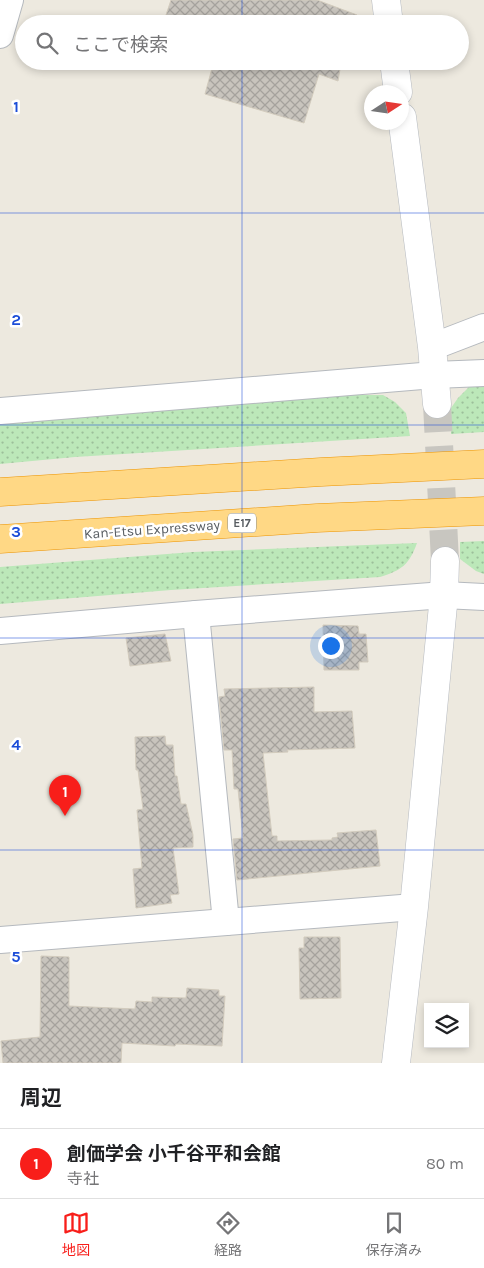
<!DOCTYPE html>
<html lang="ja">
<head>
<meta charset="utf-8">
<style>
	:root { --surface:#fff; --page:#f2f2f2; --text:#202124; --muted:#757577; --line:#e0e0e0; --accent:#f81e1a }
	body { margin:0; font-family:Karla,"Noto Sans JP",sans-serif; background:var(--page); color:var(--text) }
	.controls { position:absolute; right:15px; bottom:15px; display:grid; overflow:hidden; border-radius:0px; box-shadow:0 2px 8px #0003 }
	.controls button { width:45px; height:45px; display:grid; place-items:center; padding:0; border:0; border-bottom:1px solid var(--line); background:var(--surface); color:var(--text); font:25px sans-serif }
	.compass { position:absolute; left:364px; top:85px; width:45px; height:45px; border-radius:50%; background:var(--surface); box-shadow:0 2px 8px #0003; rotate:78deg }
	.you { position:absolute; left:330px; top:645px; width:18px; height:18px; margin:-12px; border:4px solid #fff; border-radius:50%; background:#1a73e8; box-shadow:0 0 0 8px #1a73e833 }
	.badge { display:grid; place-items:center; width:32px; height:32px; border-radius:50%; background:var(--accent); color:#fff; font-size:16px; font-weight:700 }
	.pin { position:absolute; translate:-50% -41px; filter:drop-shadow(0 1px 2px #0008) }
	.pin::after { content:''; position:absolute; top:26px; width:18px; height:15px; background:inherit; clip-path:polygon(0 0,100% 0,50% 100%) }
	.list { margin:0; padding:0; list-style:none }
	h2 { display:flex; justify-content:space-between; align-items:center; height:65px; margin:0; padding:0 20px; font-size:21px }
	h2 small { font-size:16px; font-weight:400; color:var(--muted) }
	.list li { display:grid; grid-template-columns:32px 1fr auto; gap:15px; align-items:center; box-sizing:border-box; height:70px; padding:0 20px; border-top:1px solid var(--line) }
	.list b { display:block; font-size:19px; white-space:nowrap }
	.list p { margin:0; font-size:16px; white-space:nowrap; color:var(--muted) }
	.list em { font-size:16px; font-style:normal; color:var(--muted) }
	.icon { flex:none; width:28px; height:28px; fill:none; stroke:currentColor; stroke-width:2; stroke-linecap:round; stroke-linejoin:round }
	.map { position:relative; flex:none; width:484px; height:1063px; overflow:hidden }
	.search { position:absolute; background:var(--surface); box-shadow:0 2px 8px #0003; left:15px; right:15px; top:15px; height:55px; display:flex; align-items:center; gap:12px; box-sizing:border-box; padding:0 18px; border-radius:28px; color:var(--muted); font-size:19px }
	.sheet { height:135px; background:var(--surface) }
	nav { display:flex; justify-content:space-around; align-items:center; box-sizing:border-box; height:70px; border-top:1px solid var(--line); background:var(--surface); font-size:14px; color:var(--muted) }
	nav a { display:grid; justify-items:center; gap:2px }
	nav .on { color:var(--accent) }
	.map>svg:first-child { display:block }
	.grass { fill:url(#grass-dots) }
	.building { fill:url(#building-cross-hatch); stroke:#d2cbbd }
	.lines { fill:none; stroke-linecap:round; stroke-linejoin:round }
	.secondary-tunnel { stroke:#c8c6c0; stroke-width:28; stroke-dasharray:28 14; stroke-linecap:butt }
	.street-casing { stroke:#b5b9be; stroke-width:28 }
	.secondary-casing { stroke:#b6bac0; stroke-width:29 }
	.highway-casing { stroke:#ed9400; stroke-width:29 }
	.street { stroke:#fff; stroke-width:26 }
	.secondary { stroke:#fff; stroke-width:28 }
	.highway { stroke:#ffd885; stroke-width:28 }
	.grid { fill:none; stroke:#1d4ed8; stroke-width:1; stroke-opacity:0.55 }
	.labels { text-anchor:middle; stroke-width:5; stroke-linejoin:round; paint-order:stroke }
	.shield { fill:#fff; stroke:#8a8e91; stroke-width:1 }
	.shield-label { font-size:12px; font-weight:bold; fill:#585d62 }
	.street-label { font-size:14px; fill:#585d62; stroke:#fff }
	.grid-label { font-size:16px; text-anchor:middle; font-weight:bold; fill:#1d4ed8; stroke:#fff; stroke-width:5; stroke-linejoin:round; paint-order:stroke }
</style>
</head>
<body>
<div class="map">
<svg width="484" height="1063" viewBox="0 0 484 1063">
	<defs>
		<pattern id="grass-dots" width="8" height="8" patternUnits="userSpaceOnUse" patternTransform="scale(1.25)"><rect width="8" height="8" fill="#bce8b9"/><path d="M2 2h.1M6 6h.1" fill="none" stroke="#9cbf9a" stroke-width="1.8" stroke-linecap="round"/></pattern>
		<pattern id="building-cross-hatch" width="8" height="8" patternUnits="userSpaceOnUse" patternTransform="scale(1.25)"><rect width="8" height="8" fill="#c8c4bd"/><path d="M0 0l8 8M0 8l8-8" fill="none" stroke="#a5a29d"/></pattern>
	</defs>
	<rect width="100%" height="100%" fill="#ede9df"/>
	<!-- grass -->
	<g class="grass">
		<polygon points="484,383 484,432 451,434 451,408 458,398 472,384"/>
		<polygon points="324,395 383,395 395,402 406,413 410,436 75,457 0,464 0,420"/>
		<polygon points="484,541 484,574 476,571 460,559 460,542"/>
		<path d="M417 543C409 565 402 570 380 577L171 590 0 604V567L193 552Z"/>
	</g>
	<!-- building -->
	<g class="building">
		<polygon points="171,0 317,0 357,15 355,24 163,24"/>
		<polygon points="214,61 346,61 345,65 341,63 338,81 319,74 304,123 205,94"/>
		<polygon points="323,625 358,626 359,634 366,634 368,662 359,662 359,670 324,670"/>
		<polygon points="165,634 171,661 130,666 126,638"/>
		<polygon points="314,687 314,712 352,711 355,748 287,750 288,752 263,753 272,836 277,836 277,841 332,840 332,838 338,837 337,833 376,830 380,866 237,880 233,839 243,838 238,789 234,789 232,750 224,750 219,697 225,696 224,689"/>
		<polygon points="165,736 166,745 173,745 175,776 177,776 181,804 186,804 193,835 193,847 173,848 179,894 170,895 172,903 136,908 133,869 142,868 137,810 143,809 138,770 136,770 135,737"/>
		<polygon points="304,937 340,937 341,998 300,999 299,948 304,948"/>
		<polygon points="41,956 69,957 69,1006 135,1009 136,1001 152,1002 152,997 186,998 187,988 219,990 219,996 225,996 222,1046 176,1044 175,1046 122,1043 121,1063 3,1063 1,1041 40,1037"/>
	</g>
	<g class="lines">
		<!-- secondary-tunnel -->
		<polyline class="secondary-tunnel" points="437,404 445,561"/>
		<!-- street casing -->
		<g class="street-casing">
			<g id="street">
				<polyline points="0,35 10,0"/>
				<polyline points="432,347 484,327"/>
				<polyline points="0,411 434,375 484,373"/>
				<polyline points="196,614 226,922"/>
				<polyline points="0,631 196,614 444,595 484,597"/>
				<polyline points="0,940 414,907"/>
			</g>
		</g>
		<!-- secondary casing -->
		<g class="secondary-casing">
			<g id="secondary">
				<polyline points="386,0 389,24"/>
				<polyline points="394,61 398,92"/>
				<polyline points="402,117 432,347 437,404"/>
				<polyline points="396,1063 414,907 444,595 445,561"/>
			</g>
		</g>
		<!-- highway casing -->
		<g class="highway-casing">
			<g id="highway">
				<polyline points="0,492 321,472 484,464"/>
				<polyline points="0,539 317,518 484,511"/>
			</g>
		</g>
		<!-- street -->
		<use href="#street" class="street"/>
		<!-- secondary -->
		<use href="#secondary" class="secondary"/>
		<!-- highway -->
		<use href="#highway" class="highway"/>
	</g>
	<!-- grid -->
	<path class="grid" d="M242 0V24M242 61V1063M0 213H484M0 425H484M0 638H484M0 850H484"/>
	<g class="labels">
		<!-- shield labels -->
		<rect class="shield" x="228" y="513.5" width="28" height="19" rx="4"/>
		<g class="shield-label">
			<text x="242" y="527">E17</text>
		</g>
		<!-- street labels -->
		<g class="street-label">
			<text transform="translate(152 529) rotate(-4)" y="5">Kan-Etsu Expressway</text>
		</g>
	</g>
	<g class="grid-label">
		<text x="16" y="112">1</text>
		<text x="16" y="325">2</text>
		<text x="16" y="537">3</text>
		<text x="16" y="750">4</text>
		<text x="16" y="962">5</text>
	</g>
</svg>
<div class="controls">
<button><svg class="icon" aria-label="layers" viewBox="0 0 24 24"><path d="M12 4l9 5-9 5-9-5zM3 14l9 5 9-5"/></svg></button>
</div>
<svg class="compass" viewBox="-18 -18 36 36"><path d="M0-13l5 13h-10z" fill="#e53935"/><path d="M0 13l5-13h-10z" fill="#757577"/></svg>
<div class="you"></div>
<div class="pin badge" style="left:65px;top:816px">1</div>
<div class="search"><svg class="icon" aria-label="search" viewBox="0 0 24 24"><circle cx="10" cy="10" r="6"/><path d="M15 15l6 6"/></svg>ここで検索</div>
</div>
<section class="sheet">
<h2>周辺<small></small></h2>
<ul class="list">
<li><span class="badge">1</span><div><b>創価学会 小千谷平和会館</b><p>寺社</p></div><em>80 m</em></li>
</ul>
</section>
<nav>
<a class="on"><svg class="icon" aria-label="map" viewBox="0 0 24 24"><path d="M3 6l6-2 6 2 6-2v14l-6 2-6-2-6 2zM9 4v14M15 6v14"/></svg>地図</a>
<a><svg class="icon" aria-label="directions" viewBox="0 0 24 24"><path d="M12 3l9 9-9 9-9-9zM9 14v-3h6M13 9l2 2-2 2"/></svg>経路</a>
<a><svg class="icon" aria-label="saved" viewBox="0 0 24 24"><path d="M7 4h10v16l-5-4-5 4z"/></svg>保存済み</a>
</nav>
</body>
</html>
